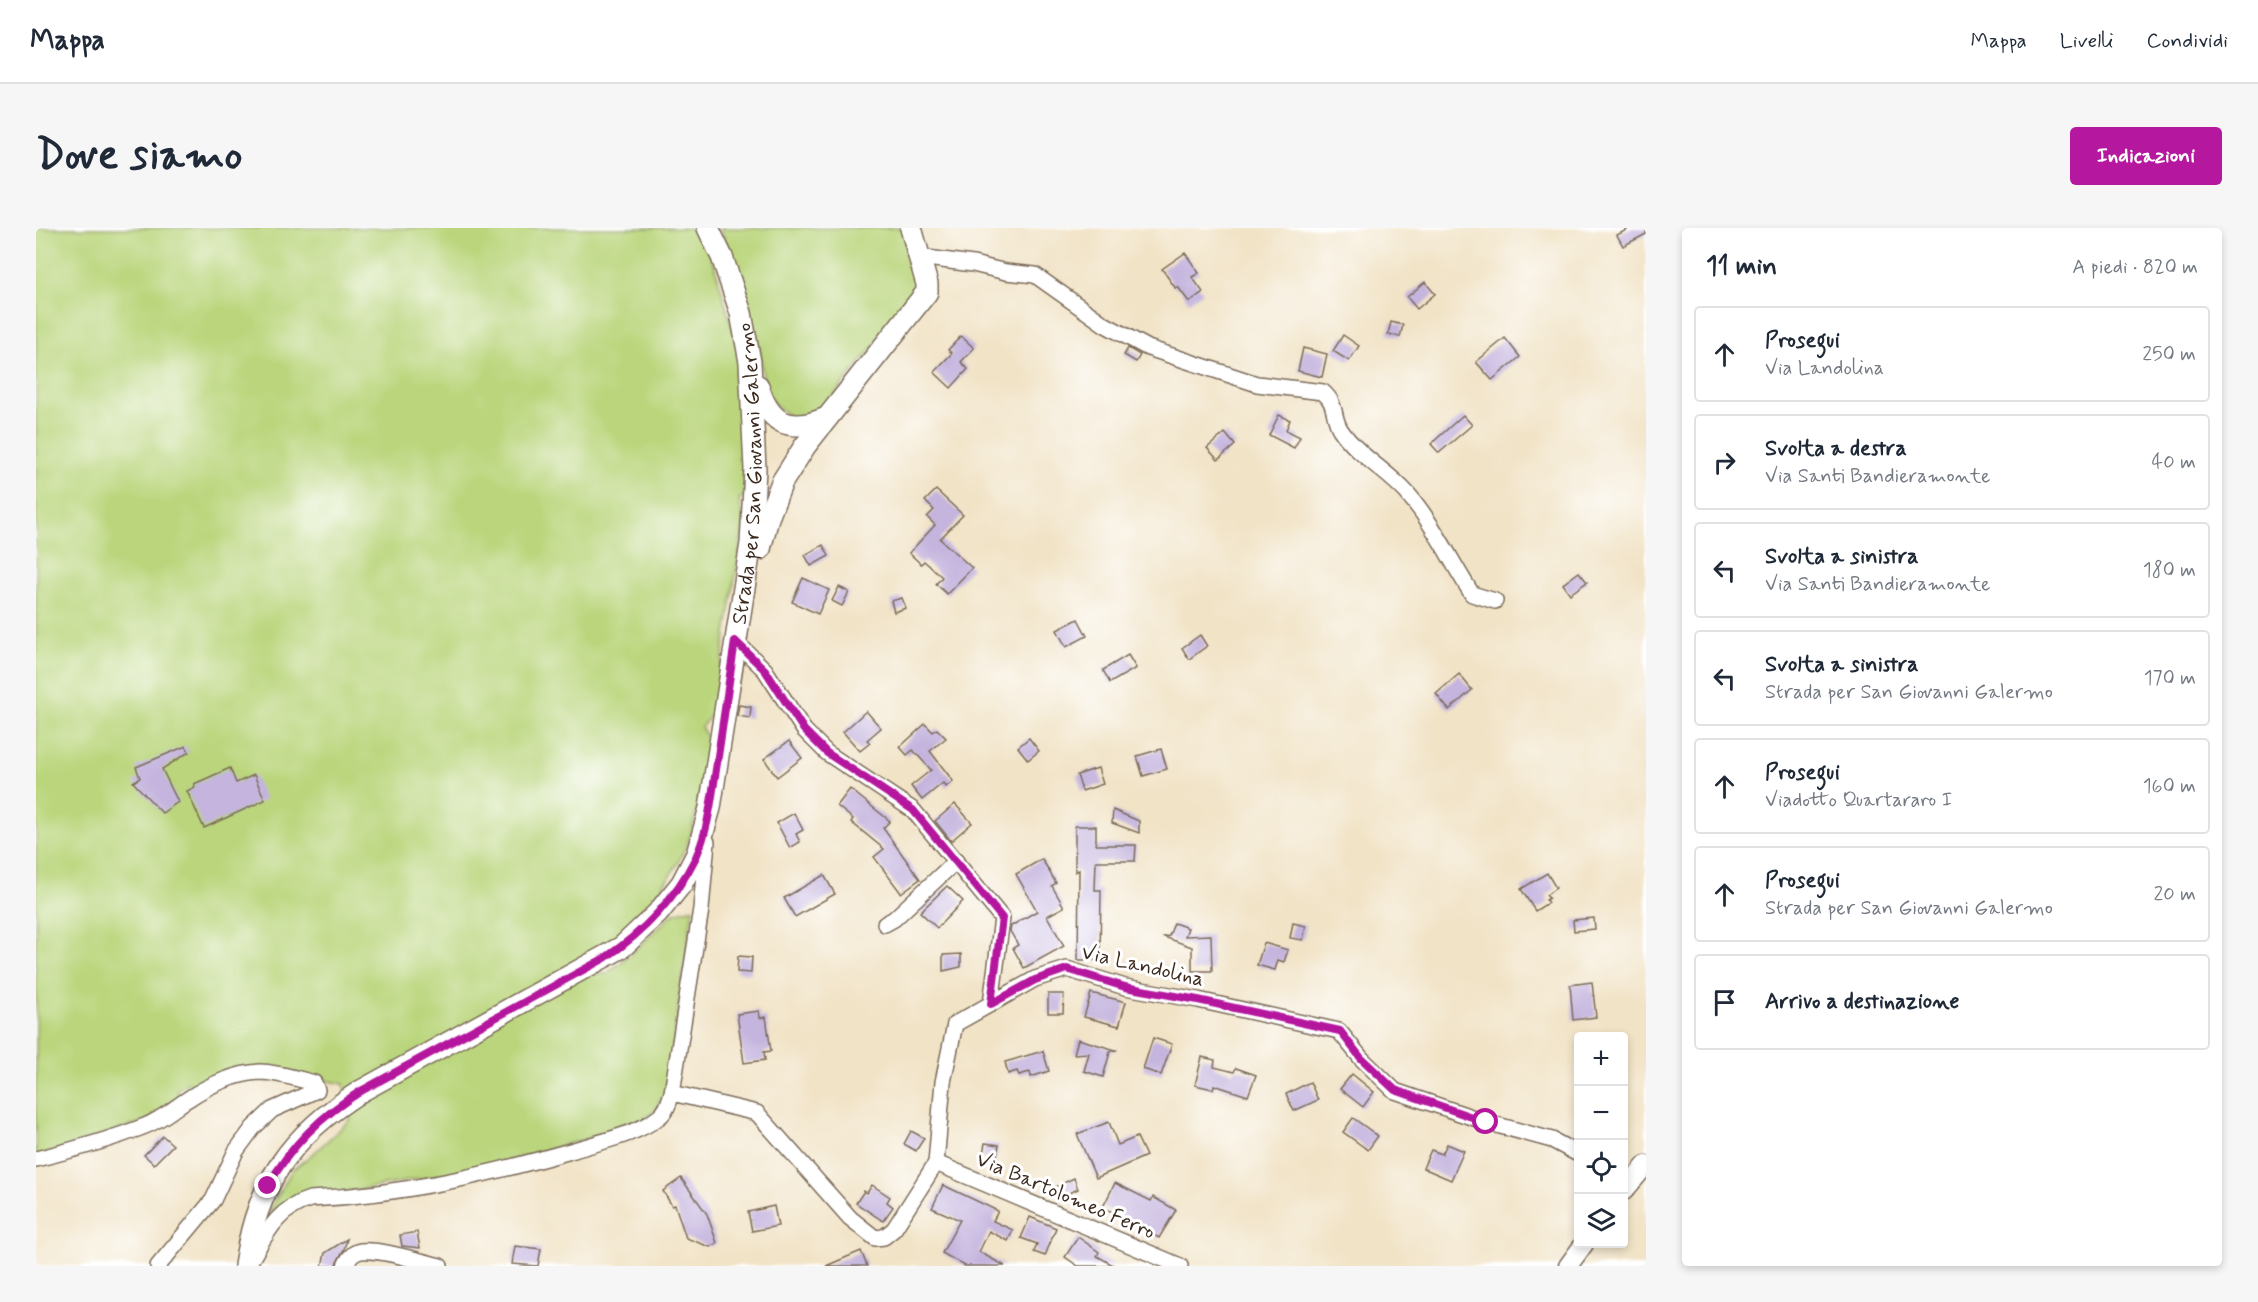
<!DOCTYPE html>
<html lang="it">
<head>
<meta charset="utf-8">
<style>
	:root { --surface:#fff; --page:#f6f6f7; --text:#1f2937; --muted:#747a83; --line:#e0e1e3; --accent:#b5179e }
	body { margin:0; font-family:Mynerve,sans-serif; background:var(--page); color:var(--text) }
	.controls { position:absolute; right:18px; bottom:18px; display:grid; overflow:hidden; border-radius:6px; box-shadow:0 3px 9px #0003 }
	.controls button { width:54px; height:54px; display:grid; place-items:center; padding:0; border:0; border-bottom:2px solid var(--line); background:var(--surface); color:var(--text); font:30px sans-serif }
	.stop { position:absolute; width:18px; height:18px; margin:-14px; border:4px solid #b5179e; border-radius:50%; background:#fff }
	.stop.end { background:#b5179e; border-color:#fff; box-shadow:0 2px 6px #0008 }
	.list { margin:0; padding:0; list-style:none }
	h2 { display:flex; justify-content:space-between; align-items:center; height:78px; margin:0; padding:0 24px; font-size:26px }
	h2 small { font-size:20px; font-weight:400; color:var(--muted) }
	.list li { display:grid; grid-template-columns:39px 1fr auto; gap:18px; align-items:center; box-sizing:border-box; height:96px; margin:0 12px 12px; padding:0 12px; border:2px solid var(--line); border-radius:6px }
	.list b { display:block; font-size:22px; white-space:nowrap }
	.list p { margin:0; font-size:20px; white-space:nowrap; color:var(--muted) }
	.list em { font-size:20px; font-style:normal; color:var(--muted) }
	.icon { flex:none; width:33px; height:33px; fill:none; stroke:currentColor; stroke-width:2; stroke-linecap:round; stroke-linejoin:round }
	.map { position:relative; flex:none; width:1610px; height:1038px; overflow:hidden; border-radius:6px }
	header { display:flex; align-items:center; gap:36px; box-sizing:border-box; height:84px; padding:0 30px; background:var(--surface); border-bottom:2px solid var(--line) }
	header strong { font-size:28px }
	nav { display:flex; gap:33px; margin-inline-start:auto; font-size:21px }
	.intro { display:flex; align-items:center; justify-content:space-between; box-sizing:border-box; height:144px; padding:0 36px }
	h1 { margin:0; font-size:42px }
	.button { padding:15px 27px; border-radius:6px; background:var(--accent); color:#fff; font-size:21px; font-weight:700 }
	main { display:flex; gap:36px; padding:0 36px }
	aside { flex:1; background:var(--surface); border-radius:6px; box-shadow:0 3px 9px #0003 }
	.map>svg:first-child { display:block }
	.green { fill:#bad57b; stroke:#7a804c; stroke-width:1.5 }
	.building { fill:#c4b4de }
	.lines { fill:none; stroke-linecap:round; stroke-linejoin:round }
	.minor-casing { stroke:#7b6b59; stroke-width:18 }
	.tertiary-casing { stroke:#7b6b59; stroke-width:21 }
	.secondary-casing { stroke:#7b6b59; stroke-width:24 }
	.minor { stroke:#fff; stroke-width:15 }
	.tertiary { stroke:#fff; stroke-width:18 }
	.secondary { stroke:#fff; stroke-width:21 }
	.route { stroke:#b5179e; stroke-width:8 }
	.labels { text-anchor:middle; stroke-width:6; stroke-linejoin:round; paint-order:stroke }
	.street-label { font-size:21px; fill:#3b2a1e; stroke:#fff }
</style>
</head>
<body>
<header>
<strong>Mappa</strong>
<nav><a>Mappa</a><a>Livelli</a><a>Condividi</a></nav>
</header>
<div class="intro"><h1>Dove siamo</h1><a class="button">Indicazioni</a></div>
<main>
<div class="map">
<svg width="1610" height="1038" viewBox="0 0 1610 1038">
	<rect width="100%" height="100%" fill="#fff"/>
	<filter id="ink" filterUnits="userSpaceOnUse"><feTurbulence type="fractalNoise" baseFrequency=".0167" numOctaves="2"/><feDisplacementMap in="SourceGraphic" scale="12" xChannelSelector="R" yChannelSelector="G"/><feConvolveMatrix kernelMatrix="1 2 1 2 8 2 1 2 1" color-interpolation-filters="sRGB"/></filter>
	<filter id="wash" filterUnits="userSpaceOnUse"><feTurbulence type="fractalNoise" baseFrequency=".008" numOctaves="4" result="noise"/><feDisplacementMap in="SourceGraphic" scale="24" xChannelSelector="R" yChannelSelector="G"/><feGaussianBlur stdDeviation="1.35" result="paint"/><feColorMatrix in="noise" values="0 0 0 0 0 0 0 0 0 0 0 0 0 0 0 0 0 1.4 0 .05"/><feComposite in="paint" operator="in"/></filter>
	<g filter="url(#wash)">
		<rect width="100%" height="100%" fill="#f1e3c6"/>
		<!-- green -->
		<g class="green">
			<polygon points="0,0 663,0 678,36 704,127 711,266 703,271 705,283 709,286 678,484 665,499 674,514 663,573 654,609 642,635 620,669 600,692 578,712 559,746 570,746 594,727 638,685 657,680 630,862 619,883 609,890 581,902 458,937 317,963 261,967 232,985 256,942 279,924 314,892 308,856 230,841 167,860 151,855 141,862 143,871 118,890 0,929"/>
			<polygon points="684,0 868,0 883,62 785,183 757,192 730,168 724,124 708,60"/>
		</g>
		<g id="blocks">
			<!-- building -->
			<g class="building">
				<polygon points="1594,0 1610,0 1610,6 1587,18 1581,7"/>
				<polygon points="1149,25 1163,45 1156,49 1167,64 1153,74 1142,59 1140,61 1126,41"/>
				<polygon points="1389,54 1399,66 1381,81 1371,69"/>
				<polygon points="1355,94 1367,97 1364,109 1352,106"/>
				<polygon points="1307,107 1323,118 1313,133 1297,123"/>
				<polygon points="925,108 938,120 925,134 932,141 915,160 898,144 916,125 912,122"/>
				<polygon points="1469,110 1484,129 1456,152 1440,134"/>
				<polygon points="1092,120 1104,127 1100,134 1088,127"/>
				<polygon points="1267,120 1291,126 1286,149 1262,143"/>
				<polygon points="1243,187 1254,192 1250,202 1264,209 1258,220 1233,207"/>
				<polygon points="1427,187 1436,197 1403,225 1395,216"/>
				<polygon points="1189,205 1199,217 1182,232 1171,220"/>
				<polygon points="900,262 927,287 904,311 936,340 911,366 900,356 906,349 888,333 885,336 873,325 899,297 891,289 898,282 889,273"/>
				<polygon points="787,317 793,328 775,338 769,327"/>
				<polygon points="1543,344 1551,354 1534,366 1527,356"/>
				<polygon points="767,350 793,362 782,386 756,374"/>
				<polygon points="803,359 813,364 806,378 796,373"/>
				<polygon points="866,370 870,380 858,384 855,373"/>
				<polygon points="1042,391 1051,408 1030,419 1021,402"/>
				<polygon points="1164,407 1171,418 1153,431 1146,420"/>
				<polygon points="1092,427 1100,440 1074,455 1067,442"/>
				<polygon points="1423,446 1436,462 1413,482 1400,466"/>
				<polygon points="703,477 715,479 714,490 701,488"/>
				<polygon points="830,483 845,500 831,512 834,515 824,523 807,504"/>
				<polygon points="889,496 897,504 901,501 910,510 894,523 917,553 910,559 907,555 886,572 875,558 895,542 877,522 871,527 864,519"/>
				<polygon points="993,510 1003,523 992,532 982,519"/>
				<polygon points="753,513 766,530 741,549 728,531"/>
				<polygon points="150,518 153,524 126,541 142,574 126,585 97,554 104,550 100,539"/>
				<polygon points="1125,521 1131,541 1107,548 1101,528"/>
				<polygon points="194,540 200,555 218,547 229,572 168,600 151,563 159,559 158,556"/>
				<polygon points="1062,540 1067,556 1046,563 1041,547"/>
				<polygon points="814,561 854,593 847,600 884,651 865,665 838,629 848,621 815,594 817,591 801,578"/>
				<polygon points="919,576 936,595 915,613 899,593"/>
				<polygon points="1077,582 1103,593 1103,605 1076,595"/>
				<polygon points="758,585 767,602 760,606 764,614 754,620 741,595"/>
				<polygon points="1039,598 1060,598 1060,617 1100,617 1099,633 1060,633 1059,662 1065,662 1064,732 1042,732 1043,642 1039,644"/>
				<polygon points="1006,631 1020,655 1016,658 1028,679 1011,688 1028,718 988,740 977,720 982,717 974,703 975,698 1001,683 980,646"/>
				<polygon points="1511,645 1520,660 1510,667 1513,670 1510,672 1512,675 1499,683 1485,661"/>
				<polygon points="788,647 799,666 759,689 748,670"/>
				<polygon points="911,658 927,673 901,700 884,684"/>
				<polygon points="1558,690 1559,701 1538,703 1537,692"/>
				<polygon points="1138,695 1152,700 1149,708 1175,707 1176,743 1156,743 1156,719 1128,709 1133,708"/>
				<polygon points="1257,695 1270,698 1267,712 1254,710"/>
				<polygon points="1228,715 1252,722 1248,734 1242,732 1239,742 1221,737"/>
				<polygon points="925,726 925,739 907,743 907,727"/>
				<polygon points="702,728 716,729 715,745 701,744"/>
				<polygon points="1556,754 1560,789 1537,792 1534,757"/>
				<polygon points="1055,765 1090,774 1083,798 1048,789"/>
				<polygon points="1012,766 1028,766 1027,785 1012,785"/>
				<polygon points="723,783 724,790 730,789 735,823 728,824 729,832 708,835 701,786"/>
				<polygon points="1117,810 1136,816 1125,847 1107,841"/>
				<polygon points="1042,811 1080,822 1074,824 1067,849 1048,843 1053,825 1038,826"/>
				<polygon points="1007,823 1013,843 995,849 994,844 983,847 981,843 972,846 969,834"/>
				<polygon points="1166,829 1179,832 1178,839 1198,844 1200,840 1220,847 1212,868 1178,857 1177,861 1159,857"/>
				<polygon points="1316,846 1338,864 1327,879 1304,861"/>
				<polygon points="1274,854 1282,872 1258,883 1250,866"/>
				<polygon points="1317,890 1342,908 1332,922 1307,904"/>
				<polygon points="1073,894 1082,917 1101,909 1110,928 1060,950 1041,906"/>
				<polygon points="875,903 888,910 880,923 868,916"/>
				<polygon points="127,908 137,917 118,936 108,927"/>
				<polygon points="949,915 963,917 960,932 946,930"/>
				<polygon points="1411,916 1428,923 1415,952 1387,940 1395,922 1406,926"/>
				<polygon points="645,950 671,986 681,1015 674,1019 650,1010 639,977 636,978 627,963"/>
				<polygon points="1038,950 1042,961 1026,968 1021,958"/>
				<polygon points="1079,955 1115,973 1117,969 1140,982 1123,1010 1067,979"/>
				<polygon points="836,957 854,969 851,974 857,979 847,993 820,975 828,963 831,965"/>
				<polygon points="907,957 962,983 957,993 977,1002 972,1013 953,1003 943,1024 969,1038 929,1038 906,1025 924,992 896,980"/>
				<polygon points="738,978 742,998 716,1003 712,984"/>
				<polygon points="994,989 1020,1000 1009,1028 998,1024 1001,1016 985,1010"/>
				<polygon points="381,1004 384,1020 366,1018 364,1007"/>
				<polygon points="1042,1009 1063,1024 1061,1028 1079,1038 1042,1038 1029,1029"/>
				<polygon points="311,1011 308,1021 299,1038 286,1038 289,1025"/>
				<polygon points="479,1018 505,1021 502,1038 476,1036"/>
				<polygon points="825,1023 831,1038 790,1038"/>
			</g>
		</g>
	</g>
	<g filter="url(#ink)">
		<use href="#blocks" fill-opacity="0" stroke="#7b6b59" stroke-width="1.5"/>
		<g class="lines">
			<!-- minor casing -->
			<g class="minor-casing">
				<g id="minor">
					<path d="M883 29 937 36 970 44 999 47 1068 96 1112 120 1221 156 1287 164C1301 176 1296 187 1304 201 1321 227 1350 242 1371 265 1397 295 1415 333 1436 366L1459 373"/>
					<polyline points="699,413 729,442 768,502 791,525 877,582 966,690 955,776"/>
					<polyline points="849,696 858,691 920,633"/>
					<polyline points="636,865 721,885 814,990 839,1010 848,1009 858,1001 900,935 907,854 919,796 999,751 1031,741 1089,759 1162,772 1303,803 1325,830 1359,863 1450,894 1516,912 1542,926"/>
					<path d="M0 931C37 922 74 912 109 898 125 892 138 880 152 871 171 858 200 845 224 844 239 844 263 851 278 855L281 862 236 882 217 900 200 923 177 972 122 1038"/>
					<polyline points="900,935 1144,1038"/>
					<path d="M213 1035C230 1007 239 982 274 971 364 967 451 947 538 922 566 913 600 907 623 889 631 883 633 874 636 865L665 681 671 614"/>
					<path d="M309 1038C312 1031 317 1024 325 1023 345 1021 383 1033 404 1038"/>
				</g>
			</g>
			<!-- tertiary casing -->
			<g class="tertiary-casing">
				<g id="tertiary">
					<polyline points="1588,963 1610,937"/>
					<polyline points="1532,1038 1548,1016"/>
				</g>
			</g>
			<!-- secondary casing -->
			<g class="secondary-casing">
				<g id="secondary">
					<path d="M722 158C733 195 752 205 788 191"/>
					<polyline points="724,321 732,290 746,254 769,218 891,64 891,56 875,0"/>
					<path id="s1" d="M209 1038C220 956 255 907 325 863L586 719 622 685 646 655 661 626 674 580 715 315 719 241 714 134 705 85 686 29 672 0"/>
				</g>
			</g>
			<!-- minor -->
			<use href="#minor" class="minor"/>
			<!-- tertiary -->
			<use href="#tertiary" class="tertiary"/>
			<!-- secondary -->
			<use href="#secondary" class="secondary"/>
		</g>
	</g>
	<g class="lines" filter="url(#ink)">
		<!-- route -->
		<path class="route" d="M232 958C255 917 285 888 325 863L569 730C608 704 639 671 660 629 673 601 676 566 681 535 687 495 693 454 699 413L729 442 768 502 791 525 877 582 966 690 955 776 999 752 1031 741 1089 759 1162 772 1304 803 1325 830 1359 862 1450 894"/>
	</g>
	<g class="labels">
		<!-- street labels -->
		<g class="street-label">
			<text dy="7" stroke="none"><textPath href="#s1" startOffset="1022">Strada per San Giovanni Galermo</textPath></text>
			<text transform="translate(1107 737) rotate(13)" y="7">Via Landolina</text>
			<text transform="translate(1030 967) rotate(23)" y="7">Via Bartolomeo Ferro</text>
		</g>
	</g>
</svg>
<div class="controls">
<button>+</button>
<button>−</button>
<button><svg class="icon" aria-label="locate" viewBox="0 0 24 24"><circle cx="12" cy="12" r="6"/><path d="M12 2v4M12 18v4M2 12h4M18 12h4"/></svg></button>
<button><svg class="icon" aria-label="layers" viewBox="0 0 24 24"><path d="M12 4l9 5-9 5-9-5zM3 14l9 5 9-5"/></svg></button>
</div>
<div class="stop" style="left:1450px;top:894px"></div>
<div class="stop end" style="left:232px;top:958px"></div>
</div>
<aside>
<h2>11 min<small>A piedi · 820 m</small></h2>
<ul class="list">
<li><svg class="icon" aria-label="ahead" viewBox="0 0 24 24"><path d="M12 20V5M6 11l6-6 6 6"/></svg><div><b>Prosegui</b><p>Via Landolina</p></div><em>250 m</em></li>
<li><svg class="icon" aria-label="right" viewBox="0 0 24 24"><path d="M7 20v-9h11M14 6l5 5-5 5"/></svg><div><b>Svolta a destra</b><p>Via Santi Bandieramonte</p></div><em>40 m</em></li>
<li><svg class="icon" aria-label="left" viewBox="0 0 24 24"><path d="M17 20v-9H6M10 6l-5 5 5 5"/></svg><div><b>Svolta a sinistra</b><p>Via Santi Bandieramonte</p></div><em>180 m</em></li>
<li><svg class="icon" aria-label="left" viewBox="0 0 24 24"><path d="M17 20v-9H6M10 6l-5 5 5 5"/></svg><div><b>Svolta a sinistra</b><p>Strada per San Giovanni Galermo</p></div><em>170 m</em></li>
<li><svg class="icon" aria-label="ahead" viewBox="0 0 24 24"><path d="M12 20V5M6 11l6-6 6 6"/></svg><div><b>Prosegui</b><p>Viadotto Quartararo I</p></div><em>160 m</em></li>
<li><svg class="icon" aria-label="ahead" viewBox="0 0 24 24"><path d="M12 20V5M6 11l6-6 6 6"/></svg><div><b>Prosegui</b><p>Strada per San Giovanni Galermo</p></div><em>20 m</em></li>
<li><svg class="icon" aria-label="arrive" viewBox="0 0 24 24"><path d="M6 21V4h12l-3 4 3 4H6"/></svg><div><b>Arrivo a destinazione</b></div></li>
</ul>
</aside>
</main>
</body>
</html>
